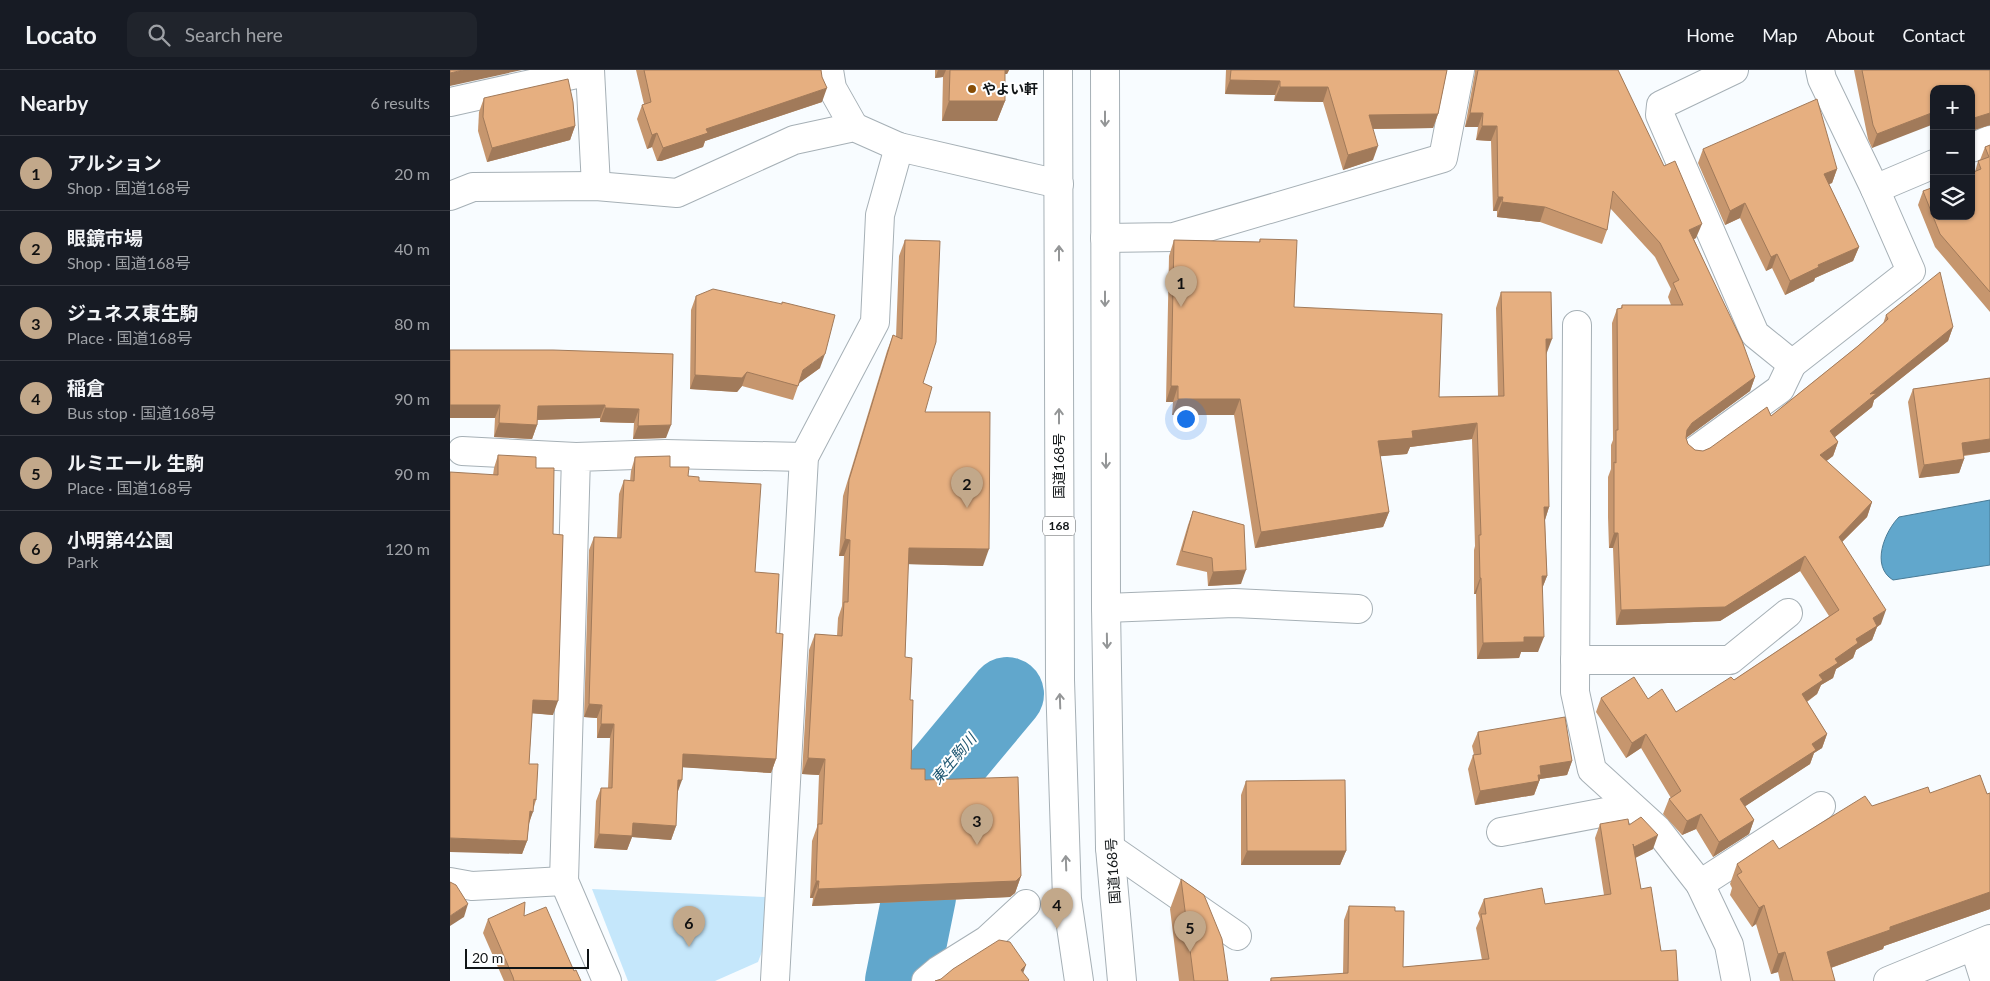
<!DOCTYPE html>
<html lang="en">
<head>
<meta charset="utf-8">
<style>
	:root { --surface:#171b24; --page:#20242c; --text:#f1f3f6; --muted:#9ea1a6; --line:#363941; --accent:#c2a88a }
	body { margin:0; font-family:Lato,"Noto Sans JP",sans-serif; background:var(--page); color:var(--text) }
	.controls { position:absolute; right:15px; top:15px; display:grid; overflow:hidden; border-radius:10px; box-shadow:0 1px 4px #0004 }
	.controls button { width:45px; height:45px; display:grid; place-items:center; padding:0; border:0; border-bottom:1px solid var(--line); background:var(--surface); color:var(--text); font:25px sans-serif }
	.scale { position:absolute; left:15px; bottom:12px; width:124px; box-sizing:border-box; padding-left:5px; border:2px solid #111517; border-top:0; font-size:14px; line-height:18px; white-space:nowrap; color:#111517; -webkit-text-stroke:4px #fff; paint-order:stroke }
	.you { position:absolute; left:735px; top:348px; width:18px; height:18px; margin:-12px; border:4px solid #fff; border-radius:50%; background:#1a73e8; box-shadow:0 0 0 8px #1a73e833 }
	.badge { display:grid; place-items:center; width:32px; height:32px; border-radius:50%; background:var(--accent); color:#111; font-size:16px; font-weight:700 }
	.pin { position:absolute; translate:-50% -41px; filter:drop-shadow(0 1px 2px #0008) }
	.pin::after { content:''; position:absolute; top:26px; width:18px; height:15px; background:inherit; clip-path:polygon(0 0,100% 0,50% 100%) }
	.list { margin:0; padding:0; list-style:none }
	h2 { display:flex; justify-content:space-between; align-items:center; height:65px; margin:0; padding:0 20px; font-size:21px }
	h2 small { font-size:16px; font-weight:400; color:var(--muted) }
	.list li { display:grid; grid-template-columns:32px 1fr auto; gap:15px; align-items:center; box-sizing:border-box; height:75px; padding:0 20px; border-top:1px solid var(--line) }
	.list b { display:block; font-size:19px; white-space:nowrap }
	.list p { margin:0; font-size:16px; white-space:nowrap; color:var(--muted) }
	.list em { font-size:16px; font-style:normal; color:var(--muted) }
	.icon { flex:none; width:28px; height:28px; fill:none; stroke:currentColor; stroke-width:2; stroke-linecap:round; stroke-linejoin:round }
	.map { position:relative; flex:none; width:1540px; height:911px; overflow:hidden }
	header { display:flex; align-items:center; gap:30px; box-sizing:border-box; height:70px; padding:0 25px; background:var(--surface); border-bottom:1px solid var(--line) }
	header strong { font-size:24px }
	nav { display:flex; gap:28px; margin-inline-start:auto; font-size:18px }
	.search { width:350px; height:45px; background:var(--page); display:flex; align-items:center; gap:12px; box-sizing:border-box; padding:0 18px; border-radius:10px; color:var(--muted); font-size:19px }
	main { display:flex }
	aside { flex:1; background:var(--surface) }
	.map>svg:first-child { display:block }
	.green { fill:#c5e7fb }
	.water { fill:#61a7cc; stroke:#497b96 }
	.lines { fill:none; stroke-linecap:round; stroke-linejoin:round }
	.river { stroke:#61a7cc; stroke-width:74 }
	.minor-casing { stroke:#a6b0b6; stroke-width:30 }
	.highway-casing { stroke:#a6b0b6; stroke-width:30 }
	.minor { stroke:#fff; stroke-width:28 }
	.highway { stroke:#fff; stroke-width:28 }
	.wall { fill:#c6966e }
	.shaded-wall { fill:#a17a5a }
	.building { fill:#e6af80; stroke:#a17a5a }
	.oneway { stroke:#949697 }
	.poi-dot { fill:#884d06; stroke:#fff; stroke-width:2 }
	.labels { text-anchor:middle; stroke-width:4; stroke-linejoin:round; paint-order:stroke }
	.shield { fill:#fff; stroke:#585b5d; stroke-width:1 }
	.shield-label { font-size:12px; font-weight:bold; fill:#111517 }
	.poi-label { font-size:14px; font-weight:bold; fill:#111517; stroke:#fff; text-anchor:start }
	.street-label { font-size:14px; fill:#111517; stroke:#fff }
	.water-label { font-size:15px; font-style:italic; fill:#215872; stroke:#fff }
</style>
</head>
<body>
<header>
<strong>Locato</strong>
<div class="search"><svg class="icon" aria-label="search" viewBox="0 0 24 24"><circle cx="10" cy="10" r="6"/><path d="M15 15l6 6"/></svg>Search here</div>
<nav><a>Home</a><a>Map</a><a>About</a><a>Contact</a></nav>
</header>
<main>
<aside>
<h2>Nearby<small>6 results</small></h2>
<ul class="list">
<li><span class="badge">1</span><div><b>アルション</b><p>Shop · 国道168号</p></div><em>20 m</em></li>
<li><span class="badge">2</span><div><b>眼鏡市場</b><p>Shop · 国道168号</p></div><em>40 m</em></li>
<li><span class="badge">3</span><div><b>ジュネス東生駒</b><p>Place · 国道168号</p></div><em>80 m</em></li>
<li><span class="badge">4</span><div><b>稲倉</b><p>Bus stop · 国道168号</p></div><em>90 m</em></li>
<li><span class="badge">5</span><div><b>ルミエール 生駒</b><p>Place · 国道168号</p></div><em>90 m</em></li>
<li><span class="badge">6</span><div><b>小明第4公園</b><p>Park</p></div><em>120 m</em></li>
</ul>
</aside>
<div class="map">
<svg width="1540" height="911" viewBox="0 0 1540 911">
	<rect width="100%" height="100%" fill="#f8fcff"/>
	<!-- green -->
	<polygon class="green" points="142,819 315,827 319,863 308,892 265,911 178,911"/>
	<!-- water -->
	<path class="water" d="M1540 430V495L1443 510C1420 496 1435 461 1449 447Z"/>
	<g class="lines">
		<!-- river -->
		<polyline class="river" points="452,911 469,827 478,719 557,624"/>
		<!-- minor casing -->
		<g class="minor-casing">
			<g id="minor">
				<polyline points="140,0 146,116"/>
				<polyline points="379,0 382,18 404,57"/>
				<polyline points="1284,0 1211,35 1210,45 1305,264 1342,294 1461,201 1425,119 1372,9 1370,0"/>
				<polyline points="0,32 140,1"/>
				<polyline points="1521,78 1540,70"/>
				<polyline points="1425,119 1484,94"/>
				<polyline points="0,126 23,117 146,116 227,123 344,70 404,57 449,77 609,114"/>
				<polyline points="655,168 724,167 993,88 1010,0"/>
				<polyline points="1127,255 1125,622 1142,700 1207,759 1250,814 1279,875 1286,911"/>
				<polyline points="1246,380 1330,319 1342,294"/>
				<polyline points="12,381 126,387"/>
				<polyline points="656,538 784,533 908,539"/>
				<polyline points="1125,590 1280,590 1338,543"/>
				<polyline points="1051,762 1182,737"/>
				<polyline points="660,778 787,866"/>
				<polyline points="0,812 22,816 114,811"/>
				<polyline points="1250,814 1371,736"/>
				<polyline points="1524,876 1535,911"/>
				<polyline points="325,910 354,387 425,252 430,145 449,77"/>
				<polyline points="157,911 114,811 126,387 215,384 354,387"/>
				<polyline points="476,911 489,900 537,870 576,834"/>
				<polyline points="1438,911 1540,869"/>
			</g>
		</g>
		<!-- highway casing -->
		<g class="highway-casing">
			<g id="highway">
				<polyline points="608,0 610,610 617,829 629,911"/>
				<polyline points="655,0 656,538 660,778 672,911"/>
			</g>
		</g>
		<!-- minor -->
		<use href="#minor" class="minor"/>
		<!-- highway -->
		<use href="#highway" class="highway"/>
	</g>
	<!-- wall -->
	<g class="wall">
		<polygon points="186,0 371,0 372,32 255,71 253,77 211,91 207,91 202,77 197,79 187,49 192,35 194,34"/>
		<polygon points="485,0 559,0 557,4 555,4 555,31 547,51 492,51 493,7 485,8"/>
		<polygon points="776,0 997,0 988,44 983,58 923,59 923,90 893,100 873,32 824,31 825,25 775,24"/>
		<polygon points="1025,0 1168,0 1246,168 1244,169 1305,307 1300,321 1236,368 1238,374 1245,380 1253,381 1260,378 1321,346 1408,276 1433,254 1436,245 1503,257 1498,271 1424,330 1422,337 1385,367 1388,372 1383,386 1376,391 1422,432 1417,447 1392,472 1431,554 1427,557 1422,570 1406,580 1403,588 1386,599 1383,608 1371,615 1367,624 1357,632 1377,664 1372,678 1364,683 1360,694 1295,736 1304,750 1299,764 1263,787 1246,759 1232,765 1213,744 1219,729 1221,728 1191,678 1176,688 1146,642 1151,628 1198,629 1226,642 1284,610 1379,546 1350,501 1270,551 1166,555 1163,478 1159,478 1158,447 1158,407 1161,399 1161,375 1163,370 1162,253 1167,239 1171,238 1172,235 1221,235 1218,227 1221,219 1205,187 1160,138 1157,160 1152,174 1090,152 1047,147 1047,141 1043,141 1041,71 1026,70 1028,57 1015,57 1025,2"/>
		<polygon points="1404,0 1540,0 1540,55 1521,61 1521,19 1422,78 1418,69"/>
		<polygon points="34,28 125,56 120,70 37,92 28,61 29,42"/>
		<polygon points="1540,75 1540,242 1485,177 1468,135 1473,121 1525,102 1528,91 1530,90 1535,77"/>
		<polygon points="1253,79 1387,99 1382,113 1379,114 1409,177 1403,191 1365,208 1364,211 1335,225 1322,198 1316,201 1290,148 1275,155 1248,93"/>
		<polygon points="810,169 844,237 989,327 1048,326 1046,238 1051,222 1096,285 1099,437 1095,450 1097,506 1092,519 1088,582 1071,582 1069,588 1027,589 1026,524 1024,524 1024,480 1025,476 1022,369 960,377 957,384 930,386 939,442 933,457 805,478 784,345 722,345 723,332 716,332 719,186 724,170 809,172"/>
		<polygon points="455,170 473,313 475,342 533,496 458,494 455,587 460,630 461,699 475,710 571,806 565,823 560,827 362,836 363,828 360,828 362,771 367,757 369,705 352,704 359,580 365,564 387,566 388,548 392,536 394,486 389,486 393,426 437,281 443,265 446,267 449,186"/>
		<polygon points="246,226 370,298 349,313 343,330 292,316 287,322 240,319 241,240"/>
		<polygon points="0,280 223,284 216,368 183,369 184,353 150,352 150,348 87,350 87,355 82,369 44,367 45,348 0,348"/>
		<polygon points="1540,308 1540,382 1514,386 1514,389 1509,403 1469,408 1458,332 1463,319"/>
		<polygon points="48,385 86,398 103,464 103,645 82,643 79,694 86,730 79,754 77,771 72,784 43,405 44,398"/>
		<polygon points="185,387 220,397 238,406 249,411 305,502 326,563 326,689 321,703 233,697 227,724 226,756 221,770 182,767 177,780 144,778 146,731 151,718 158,718 160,668 147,668 147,648 134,647 139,480 144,467 167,468 169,424 174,410 180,411 181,401"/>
		<polygon points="743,441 791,514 758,516 757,502 726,495 738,455"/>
		<polygon points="1028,662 1122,691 1117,705 1090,709 1084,725 1025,735 1018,699 1023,685 1024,685 1022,676"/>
		<polygon points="796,711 896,781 890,795 791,795 791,725"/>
		<polygon points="1480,723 1537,724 1540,723 1540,839 1434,876 1433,879 1381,898 1385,911 1330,911 1328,902 1321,904 1306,854 1302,857 1280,825 1282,818 1280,814 1287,794 1329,779 1422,736"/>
		<polygon points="1150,754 1179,755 1203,779 1185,788 1191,819 1211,881 1228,911 820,911 821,908 893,904 894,850 899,836 945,841 953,897 1032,890 1026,858 1030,849 1028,843 1034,829 1095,834 1154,825 1145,768"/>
		<polygon points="731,809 778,911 729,911 720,839"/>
		<polygon points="74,846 124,901 131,911 54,911 33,863 38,849"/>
	</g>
	<!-- shaded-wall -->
	<g class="shaded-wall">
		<polygon points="13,0 72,0 0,16 0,3"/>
		<polygon points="488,0 496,0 493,7 485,8"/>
		<polygon points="550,0 559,0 557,4 548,4"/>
		<polygon points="780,10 830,11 825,25 775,24"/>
		<polygon points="830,17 878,17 873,32 824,31"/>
		<polygon points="377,18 372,32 255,71 253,77 211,91 207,91 213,78 256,59"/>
		<polygon points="499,31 555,31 547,51 492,51"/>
		<polygon points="1484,42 1484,54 1422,78 1427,64"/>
		<polygon points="1020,43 1033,43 1028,57 1015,57"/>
		<polygon points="1540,43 1540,55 1521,61 1521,55 1524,48"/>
		<polygon points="988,44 983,58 914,59 919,45"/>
		<polygon points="125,56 120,70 37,92 42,78"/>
		<polygon points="1032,56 1047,56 1041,71 1026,70"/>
		<polygon points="207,63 202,77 197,79 202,65"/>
		<polygon points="928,76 923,90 893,100 898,85"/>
		<polygon points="1387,99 1382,113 1369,118 1374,104"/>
		<polygon points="1048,127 1053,127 1047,141 1043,141"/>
		<polygon points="1052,132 1095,137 1090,152 1047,147"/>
		<polygon points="1295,133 1290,148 1275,155 1280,141"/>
		<polygon points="1252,154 1246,168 1234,174 1239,160"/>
		<polygon points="1409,177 1403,191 1365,208 1364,211 1335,225 1340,211 1368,195"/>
		<polygon points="1327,184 1322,198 1316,201 1321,187"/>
		<polygon points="1503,257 1498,271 1424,330 1422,337 1375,375 1380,361 1420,324"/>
		<polygon points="1096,269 1102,269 1096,285"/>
		<polygon points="375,284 370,298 348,314 353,300"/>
		<polygon points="297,302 292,316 287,322 240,319 245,305"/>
		<polygon points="1305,307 1300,321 1236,368 1232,374 1237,360 1242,353"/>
		<polygon points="721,316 728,316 723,332 716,332"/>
		<polygon points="728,329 790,329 784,345 722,345"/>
		<polygon points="0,335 50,335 45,348 0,348"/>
		<polygon points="155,335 150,348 83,350 88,336"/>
		<polygon points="155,338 189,339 184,353 150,352"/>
		<polygon points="49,353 87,355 82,369 44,367"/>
		<polygon points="1027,353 1022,369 960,377 957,384 922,387 928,371 962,361"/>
		<polygon points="221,355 216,368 183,369 188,356"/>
		<polygon points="1540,369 1540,382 1507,386 1512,373"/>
		<polygon points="1388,372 1383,386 1365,400 1370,385"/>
		<polygon points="1514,389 1509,403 1469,408 1474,395"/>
		<polygon points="1422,432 1417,447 1383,481 1389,467"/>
		<polygon points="1094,437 1099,437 1094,453"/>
		<polygon points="939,442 933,457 805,478 811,462"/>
		<polygon points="1164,463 1168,463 1163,478 1159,478"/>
		<polygon points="395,469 400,470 394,486 389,486"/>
		<polygon points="459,478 539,479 533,496 453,494"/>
		<polygon points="1355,486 1350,501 1270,551 1166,555 1171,540"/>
		<polygon points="796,500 791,514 758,516 763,502"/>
		<polygon points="1092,506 1097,506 1091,521"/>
		<polygon points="1030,508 1031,508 1026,524 1024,524"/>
		<polygon points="1436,540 1431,554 1427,557 1422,570 1406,580 1403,588 1386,599 1383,608 1371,615 1367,624 1346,639 1352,624 1385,589 1406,569 1423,548"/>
		<polygon points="1074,567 1094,567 1088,582 1071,582 1069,588 1027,589 1033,573"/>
		<polygon points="83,630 108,631 103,645 78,643"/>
		<polygon points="139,634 152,635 147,648 134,647"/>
		<polygon points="151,654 164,654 160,668 147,668"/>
		<polygon points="1196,664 1191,678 1176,688 1182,673"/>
		<polygon points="1377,664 1372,678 1364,683 1360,694 1285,743 1290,729 1362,674"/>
		<polygon points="233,684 326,689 321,703 228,697"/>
		<polygon points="358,688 375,689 369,705 352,704"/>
		<polygon points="1122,691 1117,705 1090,709 1084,725 1025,735 1030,721 1090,696"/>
		<polygon points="228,710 232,710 227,724"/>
		<polygon points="80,741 83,742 78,755"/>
		<polygon points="1251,744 1246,759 1232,765 1237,751"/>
		<polygon points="1304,750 1299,764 1263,787 1269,772"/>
		<polygon points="183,753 226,756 221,770 182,767 177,780 144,778 149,764"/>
		<polygon points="1208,765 1203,779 1179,791 1184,777"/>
		<polygon points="0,768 77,771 72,784 0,782"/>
		<polygon points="797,781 896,781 890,795 791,795"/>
		<polygon points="571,806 565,823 560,827 362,836 368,819"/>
		<polygon points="366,811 369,811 363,828 360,828"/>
		<polygon points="1540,822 1540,839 1434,876 1433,879 1369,902 1377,882 1440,857"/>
		<polygon points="18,834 14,847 0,856 0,846"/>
		<polygon points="1314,835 1306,854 1302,857 1309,838"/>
		<polygon points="1335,882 1328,902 1321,904 1328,884"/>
		<polygon points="576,895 571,909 571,900"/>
	</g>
	<!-- building -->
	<g class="building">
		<polygon points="0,0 13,0 0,3"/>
		<polygon points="194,0 371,0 372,7 377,18 256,59 258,63 213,78 207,63 202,65 192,35 201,32"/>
		<polygon points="500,0 555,0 555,31 499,31"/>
		<polygon points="781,0 997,0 988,44 919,45 928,76 898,85 878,17 830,17 830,11 780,10"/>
		<polygon points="1028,0 1168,0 1214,96 1225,91 1252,154 1239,160 1292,271 1305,307 1242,353 1237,360 1236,368 1238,374 1245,380 1253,381 1260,378 1317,337 1321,346 1408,276 1438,249 1436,245 1490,202 1503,257 1420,324 1427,323 1380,361 1388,372 1370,385 1422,432 1389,467 1436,540 1423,548 1427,556 1406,569 1408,573 1385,589 1388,593 1369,605 1373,610 1352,624 1377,664 1362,674 1366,680 1290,729 1304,750 1269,772 1251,744 1237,751 1219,729 1231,721 1196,664 1182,673 1151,628 1184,607 1198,629 1212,619 1226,642 1281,607 1284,610 1389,540 1355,486 1275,537 1171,540 1168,463 1164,463 1164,392 1166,393 1166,360 1168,360 1167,239 1172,238 1172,235 1233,235 1223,213 1229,210 1210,173 1163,121 1157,160 1095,137 1052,132 1053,127 1048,127 1047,56 1032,56 1033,43 1020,43"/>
		<polygon points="1412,0 1540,0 1540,43 1524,48 1521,42 1521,19 1484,19 1484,42 1427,64 1423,55"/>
		<polygon points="118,9 123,32 125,56 42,78 33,47 34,28"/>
		<polygon points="1367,29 1387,99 1374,104 1409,177 1368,195 1369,197 1340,211 1327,184 1321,187 1295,133 1280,141 1253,79"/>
		<polygon points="1540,75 1540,222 1490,164 1473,121 1484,117 1484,146 1521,146 1521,103 1531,99 1528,91 1539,87 1535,77"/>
		<polygon points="810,169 847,170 844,237 992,244 989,327 1054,326 1051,222 1101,222 1102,269 1096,269 1099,437 1094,437 1097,506 1092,506 1094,567 1074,567 1074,572 1033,573 1031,508 1030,508 1029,465 1031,465 1027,353 962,361 963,368 928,371 939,442 811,462 790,329 728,329 728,316 721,316 724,170 810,172"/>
		<polygon points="455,170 490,171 486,272 473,313 482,317 475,342 540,342 539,479 459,478 455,587 462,588 460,630 463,630 461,699 475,699 475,710 568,707 571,806 566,811 368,819 369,811 366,811 368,754 372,754 375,689 358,688 365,564 392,566 394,532 398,532 400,470 395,469 399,410 443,265 452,269"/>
		<polygon points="263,219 332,234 332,232 385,245 375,284 353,300 348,316 297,302 292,308 245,305 246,226"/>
		<polygon points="0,280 103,280 223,284 221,355 188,356 189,339 155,338 155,335 88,336 87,355 49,353 50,335 0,335"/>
		<polygon points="1540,308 1540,369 1512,373 1514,389 1474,395 1463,319"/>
		<polygon points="48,385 86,387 86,398 104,398 103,464 113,465 108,631 83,630 79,694 88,694 86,730 84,729 83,742 80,741 77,771 0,768 0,402 48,405"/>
		<polygon points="220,386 220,397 239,397 238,406 249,407 249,411 311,414 305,502 329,504 326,563 333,564 326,689 233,684 232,710 228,710 226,756 183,753 182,766 149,764 151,718 162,718 164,654 151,654 152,635 139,634 144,467 171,468 174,410 184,411 185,387"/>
		<polygon points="743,441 794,455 796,500 763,502 762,488 732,481"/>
		<polygon points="1115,647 1122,691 1090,696 1091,705 1088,705 1089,711 1030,721 1023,685 1031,684 1028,662"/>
		<polygon points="1530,705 1537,724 1540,723 1540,822 1440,857 1440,860 1377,882 1385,911 1343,911 1335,882 1328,884 1314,835 1309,838 1287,805 1292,802 1287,794 1323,770 1329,779 1415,726 1422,736 1478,717 1480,723"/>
		<polygon points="895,710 896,781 797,781 796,711"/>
		<polygon points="1191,747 1208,765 1184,777 1183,774 1191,819 1201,817 1211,881 1226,880 1228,911 821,911 821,908 898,903 899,836 945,837 945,841 954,841 953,897 1039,889 1031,844 1036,844 1034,829 1092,818 1095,834 1161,824 1150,754 1178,749 1179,755"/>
		<polygon points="731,809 754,825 772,869 778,911 744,911"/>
		<polygon points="0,812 6,815 18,834 0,846"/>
		<polygon points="75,832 74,846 96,837 124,901 126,900 131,911 64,911 63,907 38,849"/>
		<polygon points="549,870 560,872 576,895 571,900 579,910 578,911 485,911 491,909 503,899"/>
	</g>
	<!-- one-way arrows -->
	<defs><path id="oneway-shaft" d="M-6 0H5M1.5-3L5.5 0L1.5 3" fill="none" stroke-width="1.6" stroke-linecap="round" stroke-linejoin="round" transform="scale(1.25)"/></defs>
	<g class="oneway">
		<use href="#oneway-shaft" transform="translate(655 49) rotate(90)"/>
		<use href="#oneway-shaft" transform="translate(609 183) rotate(-90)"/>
		<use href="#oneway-shaft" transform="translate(655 229) rotate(90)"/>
		<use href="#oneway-shaft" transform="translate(609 346) rotate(-90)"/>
		<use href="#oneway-shaft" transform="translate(656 391) rotate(90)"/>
		<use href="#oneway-shaft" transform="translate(657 571) rotate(89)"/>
		<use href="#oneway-shaft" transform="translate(610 631) rotate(-92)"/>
		<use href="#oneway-shaft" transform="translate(616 793) rotate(-92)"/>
	</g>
	<!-- markers -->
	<circle class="poi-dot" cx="522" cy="19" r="5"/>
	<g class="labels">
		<!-- shield labels -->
		<rect class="shield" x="593" y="446.5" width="32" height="19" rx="4"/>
		<g class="shield-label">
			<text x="609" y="460">168</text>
		</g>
		<!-- poi labels -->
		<g class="poi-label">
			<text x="532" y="24">やよい軒</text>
		</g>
		<!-- street labels -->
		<g class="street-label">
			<text transform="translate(609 396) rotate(-90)" y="5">国道168号</text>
			<text transform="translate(663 801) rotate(-94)" y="5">国道168号</text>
		</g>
		<!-- water labels -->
		<g class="water-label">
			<text transform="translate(504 689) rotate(-50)" y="5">東生駒川</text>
		</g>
	</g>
</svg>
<div class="controls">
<button>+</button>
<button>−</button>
<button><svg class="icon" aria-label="layers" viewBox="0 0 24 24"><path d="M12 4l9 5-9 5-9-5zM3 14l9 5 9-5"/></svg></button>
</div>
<div class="scale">20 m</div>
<div class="you"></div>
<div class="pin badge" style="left:731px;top:237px">1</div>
<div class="pin badge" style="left:517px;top:438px">2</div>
<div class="pin badge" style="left:527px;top:775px">3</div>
<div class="pin badge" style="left:607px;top:859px">4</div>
<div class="pin badge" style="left:740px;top:882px">5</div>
<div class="pin badge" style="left:239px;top:877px">6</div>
</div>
</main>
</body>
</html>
